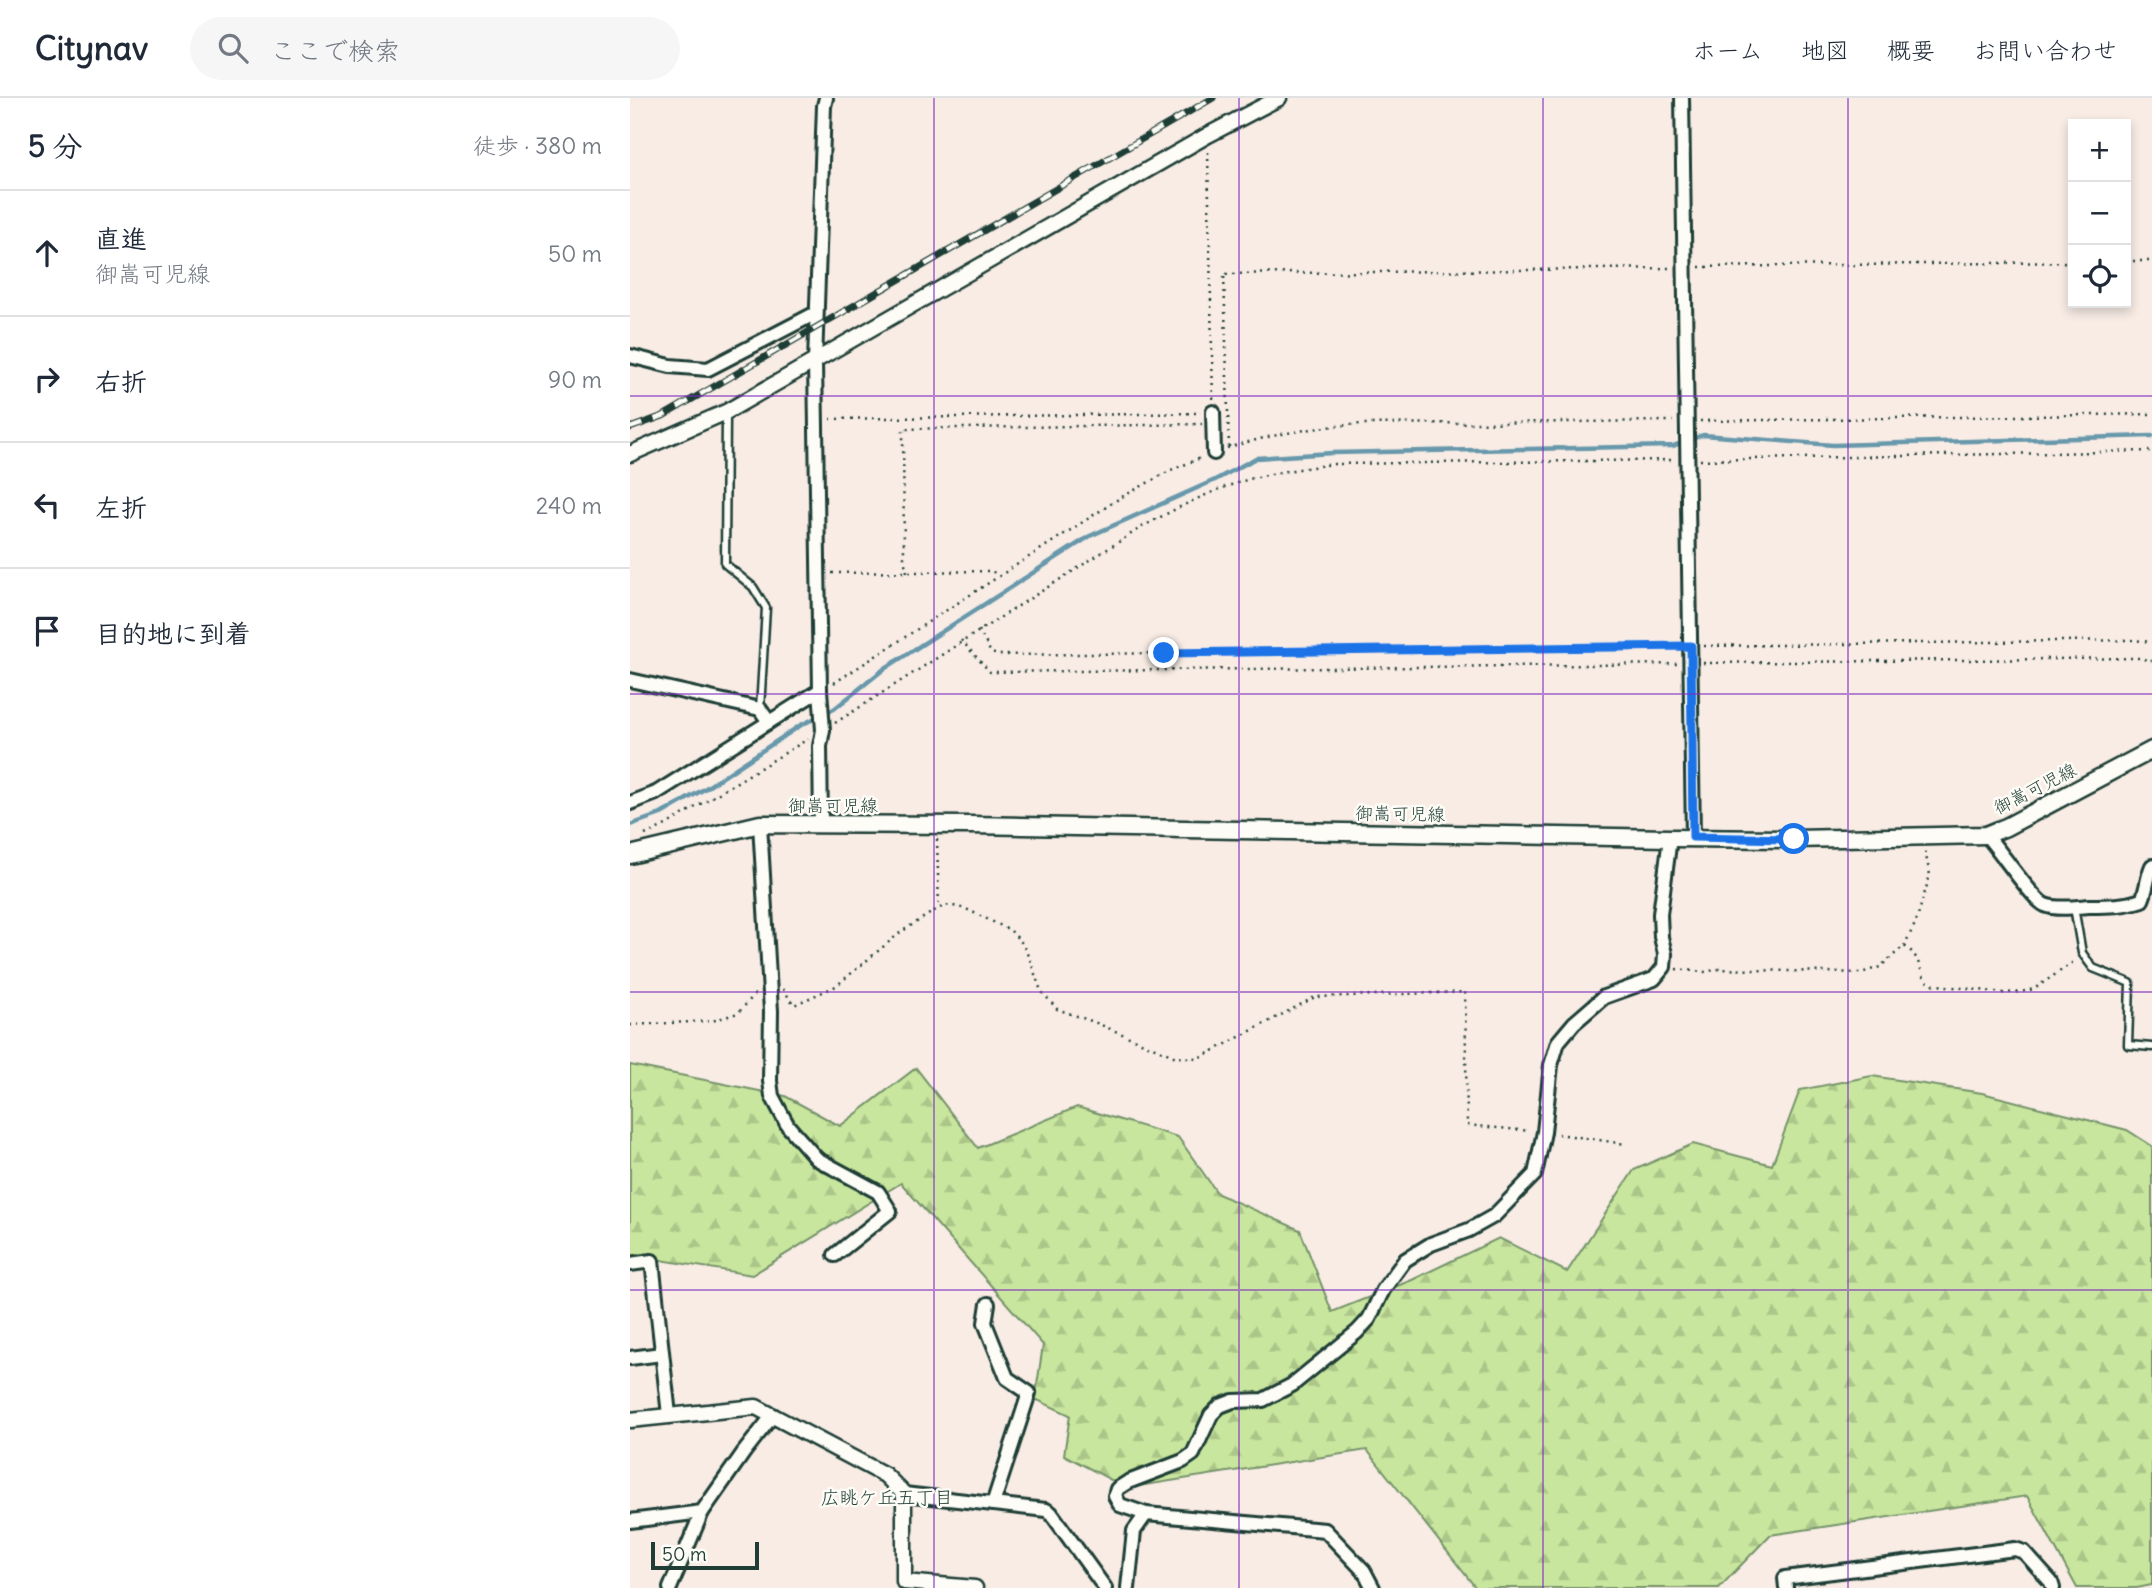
<!DOCTYPE html>
<html lang="ja">
<head>
<meta charset="utf-8">
<style>
	:root { --surface:#fff; --page:#f6f6f7; --text:#1f2937; --muted:#747a83; --line:#e0e1e3 }
	body { margin:0; font-family:Delius,"Klee One",sans-serif; background:var(--page); color:var(--text) }
	.controls { position:absolute; right:21px; top:21px; display:grid; overflow:hidden; border-radius:0px; box-shadow:0 4px 10px #0003 }
	.controls button { width:63px; height:63px; display:grid; place-items:center; padding:0; border:0; border-bottom:2px solid var(--line); background:var(--surface); color:var(--text); font:35px sans-serif }
	.scale { position:absolute; left:21px; bottom:18px; width:108px; box-sizing:border-box; padding-left:7px; border:4px solid #1f3d34; border-top:0; font-size:19px; line-height:24px; white-space:nowrap; color:#1f3d34; -webkit-text-stroke:5px #fdfcf7; paint-order:stroke }
	.stop { position:absolute; width:21px; height:21px; margin:-16px; border:5px solid #1a73e8; border-radius:50%; background:#fff }
	.stop.end { background:#1a73e8; border-color:#fff; box-shadow:0 2px 7px #0008 }
	.list { margin:0; padding:0; list-style:none }
	h2 { display:flex; justify-content:space-between; align-items:center; height:91px; margin:0; padding:0 28px; font-size:30px }
	h2 small { font-size:23px; font-weight:400; color:var(--muted) }
	.list li { display:grid; grid-template-columns:46px 1fr auto; gap:21px; align-items:center; box-sizing:border-box; height:126px; padding:0 28px; border-top:2px solid var(--line) }
	.list b { display:block; font-size:26px; white-space:nowrap }
	.list p { margin:0; font-size:23px; white-space:nowrap; color:var(--muted) }
	.list em { font-size:23px; font-style:normal; color:var(--muted) }
	.icon { flex:none; width:38px; height:38px; fill:none; stroke:currentColor; stroke-width:2; stroke-linecap:round; stroke-linejoin:round }
	.map { position:relative; flex:none; width:1522px; height:1490px; overflow:hidden }
	header { display:flex; align-items:center; gap:42px; box-sizing:border-box; height:98px; padding:0 35px; background:var(--surface); border-bottom:2px solid var(--line) }
	header strong { font-size:33px }
	nav { display:flex; gap:38px; margin-inline-start:auto; font-size:24px }
	.search { width:490px; height:63px; background:var(--page); display:flex; align-items:center; gap:18px; box-sizing:border-box; padding:0 24px; border-radius:38px; color:var(--muted); font-size:26px }
	main { display:flex }
	aside { flex:1; background:var(--surface) }
	.map>svg:first-child { display:block }
	.forest { fill:url(#forest-firs); stroke:#749269; stroke-width:2 }
	.lines { fill:none; stroke-linecap:round; stroke-linejoin:round }
	.stream { stroke:#6898ab; stroke-width:4.5 }
	.service-casing { stroke:#1f3d34; stroke-width:11 }
	.minor-casing { stroke:#1f3d34; stroke-width:18 }
	.tertiary-casing { stroke:#1f3d34; stroke-width:19 }
	.secondary-casing { stroke:#1f3d34; stroke-width:21 }
	.path { stroke:#1f3d34; stroke-width:2.5; stroke-dasharray:2 5; stroke-linecap:butt }
	.service { stroke:#fdfcf7; stroke-width:6 }
	.minor { stroke:#fdfcf7; stroke-width:12 }
	.tertiary { stroke:#fdfcf7; stroke-width:14 }
	.secondary { stroke:#fdfcf7; stroke-width:16 }
	.rail-casing { stroke:#1f3d34; stroke-width:7 }
	.rail { stroke:#fdfcf7; stroke-width:4.5; stroke-dasharray:13; stroke-linecap:butt }
	.route { stroke:#1a73e8; stroke-width:9 }
	.grid { fill:none; stroke:#7b2cbf; stroke-width:2; stroke-opacity:0.55 }
	.labels { text-anchor:middle; stroke-width:5; stroke-linejoin:round; paint-order:stroke }
	.street-label { font-size:18px; fill:#1f3d34; stroke:#fdfcf7 }
	.neighbourhood-label { font-size:19px; fill:#1f3d34; stroke:#fdfcf7 }
</style>
</head>
<body>
<header>
<strong>Citynav</strong>
<div class="search"><svg class="icon" aria-label="search" viewBox="0 0 24 24"><circle cx="10" cy="10" r="6"/><path d="M15 15l6 6"/></svg>ここで検索</div>
<nav><a>ホーム</a><a>地図</a><a>概要</a><a>お問い合わせ</a></nav>
</header>
<main>
<aside>
<h2>5 分<small>徒歩 · 380 m</small></h2>
<ul class="list">
<li><svg class="icon" aria-label="ahead" viewBox="0 0 24 24"><path d="M12 20V5M6 11l6-6 6 6"/></svg><div><b>直進</b><p>御嵩可児線</p></div><em>50 m</em></li>
<li><svg class="icon" aria-label="right" viewBox="0 0 24 24"><path d="M7 20v-9h11M14 6l5 5-5 5"/></svg><div><b>右折</b></div><em>90 m</em></li>
<li><svg class="icon" aria-label="left" viewBox="0 0 24 24"><path d="M17 20v-9H6M10 6l-5 5 5 5"/></svg><div><b>左折</b></div><em>240 m</em></li>
<li><svg class="icon" aria-label="arrive" viewBox="0 0 24 24"><path d="M6 21V4h12l-3 4 3 4H6"/></svg><div><b>目的地に到着</b></div></li>
</ul>
</aside>
<div class="map">
<svg width="1522" height="1490" viewBox="0 0 1522 1490">
	<defs>
		<pattern id="forest-firs" width="22" height="20" patternUnits="userSpaceOnUse" patternTransform="scale(1.75)"><rect width="22" height="20" fill="#c9e69e"/><path d="M5 1l3.5 6h-7zM16 11l3.5 6h-7z" fill="#acc689"/></pattern>
	</defs>
	<rect width="100%" height="100%" fill="#f8ece5"/>
	<filter id="ink" filterUnits="userSpaceOnUse"><feTurbulence type="fractalNoise" baseFrequency=".0143" numOctaves="2"/><feDisplacementMap in="SourceGraphic" scale="14" xChannelSelector="R" yChannelSelector="G"/><feConvolveMatrix kernelMatrix="1 2 1 2 8 2 1 2 1" color-interpolation-filters="sRGB"/></filter>
	<g filter="url(#ink)">
		<!-- forest -->
		<polygon class="forest" points="0,967 155,998 210,1028 286,970 348,1050 447,1009 548,1039 588,1096 670,1132 702,1214 782,1182 869,1140 937,1174 1004,1072 1063,1046 1142,1067 1170,992 1242,978 1352,995 1497,1032 1522,1048 1522,1487 1507,1490 1447,1490 1397,1398 1140,1437 1089,1490 846,1490 737,1352 496,1390 434,1357 440,1317 405,1301 413,1247 271,1085 122,1177 0,1157"/>
		<g class="lines">
			<!-- stream -->
			<polyline class="stream" points="0,727 31,716 76,690 171,627 204,611 254,571 460,438 585,382 626,360 702,355 1043,348 1073,337 1203,347 1522,338"/>
			<!-- service casing -->
			<g class="service-casing">
				<g id="service">
					<polyline points="96,315 95,466 123,489 136,510 130,611"/>
					<polyline points="1444,809 1452,855 1463,870 1500,885 1498,947 1522,949"/>
				</g>
			</g>
			<!-- minor casing -->
			<g class="minor-casing">
				<g id="minor">
					<polyline points="1052,0 1063,739"/>
					<polyline points="0,258 40,268 78,271 186,215"/>
					<polyline points="583,314 584,355"/>
					<polyline points="0,582 130,611 139,624 190,592"/>
					<polyline points="0,705 26,695 139,624"/>
					<polyline points="130,726 141,913 140,983 142,998 158,1028 187,1061 248,1094 260,1113 205,1157"/>
					<polyline points="191,727 190,648 193,632 190,592 185,264 194,8 196,0"/>
					<path d="M1356 737C1369 751 1403 802 1415 807 1428 812 1446 809 1459 808 1477 808 1494 808 1512 802 1517 791 1517 779 1522 768"/>
					<polyline points="0,1166 22,1163 39,1317"/>
					<polyline points="358,1206 355,1225 377,1280 399,1295 363,1406"/>
					<polyline points="0,1260 32,1256"/>
					<polyline points="274,1396 416,1412 421,1415 475,1490"/>
					<polyline points="0,1423 72,1414 114,1354 143,1317"/>
					<polyline points="40,1490 72,1414"/>
					<polyline points="498,1490 504,1433 516,1416"/>
					<polyline points="743,1490 734,1473 695,1432 516,1416 490,1407 485,1398 487,1391 498,1384 553,1363 563,1356 581,1317 590,1308 603,1303 633,1302 662,1287 727,1234 739,1221 753,1192 775,1162 801,1146 839,1132 864,1118 905,1076 914,1034 921,967 928,944 944,925 974,899 1024,881 1034,869 1035,856 1031,839 1030,816 1040,740"/>
					<polyline points="1156,1490 1155,1480 1385,1451 1394,1454 1421,1484 1423,1490"/>
				</g>
			</g>
			<!-- tertiary casing -->
			<g class="tertiary-casing">
				<g id="tertiary">
					<polyline points="0,356 96,314 578,37 649,0"/>
					<polyline points="0,1322 126,1309 255,1377 274,1396 274,1484 345,1490"/>
				</g>
			</g>
			<!-- secondary casing -->
			<g class="secondary-casing">
				<polyline id="secondary" points="0,757 130,726 340,727 1040,740 1164,741 1356,737 1376,729 1522,652"/>
			</g>
			<!-- path -->
			<g class="path">
				<polyline points="578,54 583,303"/>
				<polyline points="1496,163 1522,163"/>
				<polyline points="1069,169 1443,164"/>
				<polyline points="200,321 571,315"/>
				<polyline points="1070,323 1522,316"/>
				<polyline points="599,349 594,176 1041,170"/>
				<path d="M597 350C643 336 684 329 732 326L1043 323"/>
				<polyline points="1070,362 1522,353"/>
				<polyline points="277,474 274,461 273,331 572,326"/>
				<polyline points="202,475 362,473 368,478"/>
				<polyline points="349,532 361,555 368,557 1046,549"/>
				<polyline points="331,542 360,574 1049,566"/>
				<polyline points="1074,548 1502,542 1522,544"/>
				<polyline points="1073,565 1508,560 1522,563"/>
				<polyline points="204,585 490,400 541,372 571,360"/>
				<path d="M205 625 512 429C541 413 570 398 601 387 634 375 670 371 704 366L1043 362"/>
				<polyline points="15,737 36,727 178,641"/>
				<polyline points="307,741 309,810"/>
				<polyline points="1274,848 1286,824 1300,777 1295,753"/>
				<path d="M1046 871 1074 874 1089 871 1231 875 1250 869 1274 848C1293 859 1287 875 1300 886L1373 895 1391 894 1404 891 1445 863"/>
				<polyline points="153,891 164,907 206,888 271,834 309,810 319,807 336,811 380,832 392,845 400,862 411,893 427,911 464,924 546,959 568,960 583,953 685,899 835,894 837,1027 900,1033"/>
				<polyline points="0,927 82,923 108,915 126,895"/>
				<polyline points="928,1036 996,1046"/>
			</g>
			<!-- service -->
			<use href="#service" class="service"/>
			<!-- minor -->
			<use href="#minor" class="minor"/>
			<!-- tertiary -->
			<use href="#tertiary" class="tertiary"/>
			<!-- secondary -->
			<use href="#secondary" class="secondary"/>
			<!-- rail casing -->
			<g class="rail-casing">
				<polyline id="rail" points="0,330 33,318 583,0"/>
			</g>
			<!-- rail -->
			<use href="#rail" class="rail"/>
		</g>
	</g>
	<g class="lines" filter="url(#ink)">
		<!-- route -->
		<polyline class="route" points="534,555 1061,548 1063,739 1164,741"/>
	</g>
	<!-- grid -->
	<path class="grid" d="M304 0V1490M609 0V1490M913 0V1490M1218 0V1490M0 298H1522M0 596H1522M0 894H1522M0 1192H1522"/>
	<g class="labels">
		<!-- street labels -->
		<g class="street-label">
			<text transform="translate(1405 691) rotate(-27)" y="6">御嵩可児線</text>
			<text x="203" y="714">御嵩可児線</text>
			<text transform="translate(770 716) rotate(1)" y="6">御嵩可児線</text>
		</g>
		<!-- neighbourhood labels -->
		<g class="neighbourhood-label">
			<text x="257" y="1406">広眺ケ丘五丁目</text>
		</g>
	</g>
</svg>
<div class="controls">
<button>+</button>
<button>−</button>
<button><svg class="icon" aria-label="locate" viewBox="0 0 24 24"><circle cx="12" cy="12" r="6"/><path d="M12 2v4M12 18v4M2 12h4M18 12h4"/></svg></button>
</div>
<div class="scale">50 m</div>
<div class="stop" style="left:1164px;top:741px"></div>
<div class="stop end" style="left:534px;top:555px"></div>
</div>
</main>
</body>
</html>
